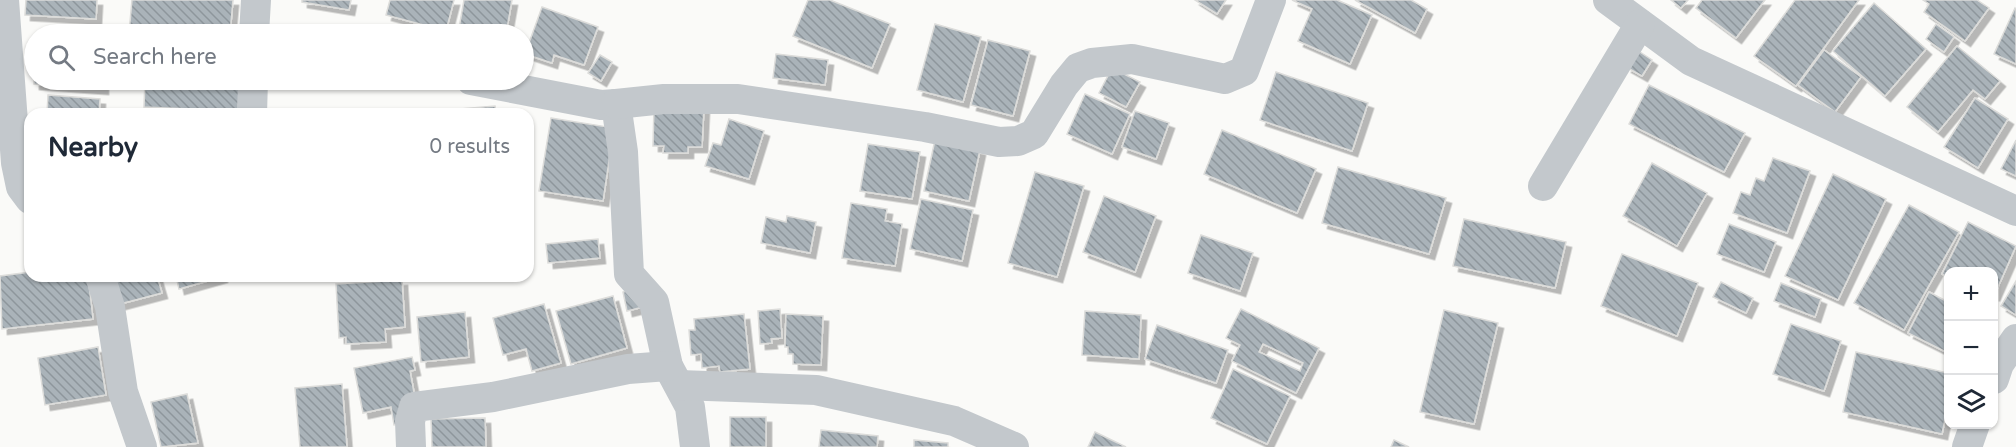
<!DOCTYPE html>
<html lang="en">
<head>
<meta charset="utf-8">
<style>
	:root { --surface:#fff; --page:#f6f6f7; --text:#1f2937; --muted:#747a83; --line:#e0e1e3 }
	body { margin:0; font-family:"Varela Round",sans-serif; background:var(--page); color:var(--text) }
	.controls { position:absolute; right:18px; bottom:18px; display:grid; overflow:hidden; border-radius:12px; box-shadow:0 2px 4px #0004 }
	.controls button { width:54px; height:54px; display:grid; place-items:center; padding:0; border:0; border-bottom:2px solid var(--line); background:var(--surface); color:var(--text); font:30px sans-serif }
	.list { margin:0; padding:0; list-style:none }
	h2 { display:flex; justify-content:space-between; align-items:center; height:78px; margin:0; padding:0 24px; font-size:26px }
	h2 small { font-size:20px; font-weight:400; color:var(--muted) }
	.icon { flex:none; width:33px; height:33px; fill:none; stroke:currentColor; stroke-width:2; stroke-linecap:round; stroke-linejoin:round }
	.map { position:relative; flex:none; width:2016px; height:447px; overflow:hidden }
	.search { position:absolute; background:var(--surface); box-shadow:0 2px 4px #0004; left:24px; top:24px; width:510px; height:66px; display:flex; align-items:center; gap:15px; box-sizing:border-box; padding:0 21px; border-radius:33px; color:var(--muted); font-size:22px }
	.panel { position:absolute; background:var(--surface); box-shadow:0 2px 4px #0004; left:24px; top:108px; width:510px; height:174px; border-radius:18px }
	.map>svg:first-child { display:block }
	.building { fill:url(#building-back-hatch); stroke:#dcdcda; stroke-width:1.5; fill-rule:evenodd; filter:url(#shadow) }
	.lines { fill:none; stroke-linecap:round; stroke-linejoin:round }
	.minor { stroke:#c3c8cc; stroke-width:30 }
</style>
</head>
<body>
<div class="map">
<svg width="2016" height="447" viewBox="0 0 2016 447">
	<defs>
		<pattern id="building-back-hatch" width="6" height="6" patternUnits="userSpaceOnUse" patternTransform="scale(1.5)"><rect width="6" height="6" fill="#aab3b9"/><path d="M-1 5l2 2M0 0l6 6M5-1l2 2" fill="none" stroke="#8e969c"/></pattern>
		<filter id="shadow"><feDropShadow dx="5.5" dy="5.5" stdDeviation="0" flood-color="#0004"/></filter>
	</defs>
	<rect width="100%" height="100%" fill="#fafaf8"/>
	<!-- building -->
	<g class="building">
		<polygon points="26,0 97,0 96,19 25,15"/>
		<polygon points="132,0 233,0 230,34 129,33"/>
		<polygon points="302,0 351,0 349,10 302,2"/>
		<polygon points="390,0 454,0 446,31 386,15"/>
		<polygon points="464,0 512,0 506,34 458,34"/>
		<polygon points="808,0 830,0 890,24 872,68 793,36"/>
		<polygon points="1195,0 1226,0 1217,14"/>
		<polygon points="1292,0 1337,0 1372,15 1350,64 1298,41 1312,9"/>
		<polygon points="1355,0 1411,0 1427,9 1415,33"/>
		<polygon points="1671,0 1688,0 1681,8"/>
		<polygon points="1702,0 1765,0 1736,38 1696,8"/>
		<polygon points="1795,0 1859,0 1796,86 1754,56"/>
		<polygon points="1923,0 1977,0 1989,8 1965,41 1924,12 1929,4"/>
		<polygon points="1874,3 1926,49 1885,96 1833,51"/>
		<polygon points="542,7 598,27 584,65 554,55 552,63 525,54"/>
		<polygon points="2015,8 2016,9 2016,64 1994,54"/>
		<polygon points="935,24 981,37 963,102 917,90"/>
		<polygon points="1936,24 1954,37 1944,52 1926,39"/>
		<polygon points="988,40 1030,51 1013,116 971,105"/>
		<polygon points="1957,46 2000,81 1985,99 1973,90 1938,132 1907,107"/>
		<polygon points="1637,50 1652,60 1642,76 1626,67"/>
		<polygon points="1824,50 1861,77 1835,112 1798,85"/>
		<polygon points="776,54 828,60 825,85 773,78"/>
		<polygon points="600,55 612,62 601,81 588,73"/>
		<polygon points="1112,68 1140,82 1126,107 1099,93"/>
		<polygon points="34,71 34,80 103,80 103,89 34,84"/>
		<polygon points="1276,72 1368,103 1352,151 1260,120"/>
		<polygon points="145,80 240,80 238,111 144,107"/>
		<polygon points="1649,85 1745,133 1724,172 1629,124"/>
		<polygon points="1085,94 1130,114 1112,154 1067,134"/>
		<polygon points="48,95 100,99 99,114 47,114"/>
		<polygon points="1975,98 2008,119 1978,168 1944,147"/>
		<polygon points="654,105 704,106 702,147 688,147 688,153 663,153 664,146 653,146"/>
		<polygon points="495,106 496,114 448,114 448,110"/>
		<polygon points="342,109 342,114 300,114 300,110"/>
		<polygon points="1135,111 1169,123 1156,159 1122,147"/>
		<polygon points="551,118 614,128 603,201 539,191"/>
		<polygon points="729,119 764,131 749,179 705,166 713,143 721,145"/>
		<polygon points="1222,130 1316,169 1297,213 1204,174"/>
		<polygon points="935,140 980,150 969,201 924,191"/>
		<polygon points="2016,140 2016,176 2001,169"/>
		<polygon points="868,144 920,152 912,199 860,191"/>
		<polygon points="1773,158 1810,171 1787,233 1733,213 1741,192 1750,195 1756,178 1764,181"/>
		<polygon points="1652,163 1707,193 1677,246 1623,216"/>
		<polygon points="1338,167 1446,198 1429,254 1322,223"/>
		<polygon points="1035,172 1084,186 1057,277 1008,263"/>
		<polygon points="1833,174 1886,199 1838,300 1785,276"/>
		<polygon points="1104,196 1156,216 1135,272 1083,252"/>
		<polygon points="921,199 973,210 962,261 910,249"/>
		<polygon points="851,203 887,209 885,221 902,224 895,266 842,258"/>
		<polygon points="1909,205 1959,232 1904,330 1854,303"/>
		<polygon points="787,216 816,222 810,253 761,243 766,217 786,222"/>
		<polygon points="1464,219 1566,242 1555,288 1453,266"/>
		<polygon points="1968,222 2016,246 1994,296 1994,272 1948,272 1948,277 1942,274"/>
		<polygon points="1729,224 1776,242 1764,272 1717,254"/>
		<polygon points="1201,235 1253,253 1240,291 1188,273"/>
		<polygon points="598,239 600,258 548,263 546,244"/>
		<polygon points="1622,254 1698,283 1677,336 1601,306"/>
		<polygon points="30,272 30,276 88,276 93,319 2,329 0,276"/>
		<polygon points="108,276 157,276 162,293 116,305"/>
		<polygon points="176,276 222,276 222,277 179,289"/>
		<polygon points="402,280 405,327 385,329 386,342 346,344 346,337 339,338 336,284"/>
		<polygon points="2016,281 2016,315 2001,306"/>
		<polygon points="1721,282 1753,298 1746,313 1713,297"/>
		<polygon points="1781,283 1821,299 1815,317 1774,301"/>
		<polygon points="638,288 643,307 627,311 623,292"/>
		<polygon points="1929,292 1948,302 1948,353 1908,333"/>
		<polygon points="613,296 627,348 571,364 556,311"/>
		<polygon points="544,304 561,363 532,371 526,349 503,355 493,318"/>
		<polygon points="780,309 782,338 771,339 772,343 760,344 758,311"/>
		<path d="M1241 309 1319 348 1296 393 1232 361 1240 345 1226 338ZM1263 344 1303 363 1300 371 1259 352Z"/>
		<polygon points="1444,310 1498,323 1474,424 1420,412"/>
		<polygon points="1085,311 1141,315 1139,359 1082,355"/>
		<polygon points="465,312 469,357 421,362 417,317"/>
		<polygon points="744,314 750,369 720,372 719,366 702,368 701,354 691,355 689,330 695,330 694,319"/>
		<polygon points="786,314 823,316 821,365 793,364 793,354 788,354 788,347 785,347"/>
		<polygon points="1791,324 1841,341 1824,391 1773,374"/>
		<polygon points="1157,325 1228,350 1216,383 1145,359"/>
		<polygon points="98,347 106,395 45,405 38,358"/>
		<polygon points="1856,352 1948,373 1948,405 1942,434 1843,412"/>
		<polygon points="412,357 415,370 410,371 416,403 405,423 394,425 391,407 363,413 354,368"/>
		<polygon points="1233,369 1290,396 1267,444 1211,418"/>
		<polygon points="342,384 347,447 300,447 295,388"/>
		<polygon points="187,394 198,443 161,447 151,402"/>
		<rect x="730" y="417" width="36" height="30"/>
		<polygon points="485,418 486,447 432,447 431,419"/>
		<polygon points="821,430 878,436 877,447 819,447"/>
		<polygon points="1095,432 1126,447 1088,447"/>
		<polygon points="914,440 948,443 948,447 914,447"/>
		<polygon points="1394,440 1409,447 1391,447"/>
	</g>
	<g class="lines">
		<!-- minor -->
		<g class="minor">
			<polyline points="4,0 16,163 21,187 30,199"/>
			<polyline points="1608,0 1691,61 2016,211"/>
			<polyline points="254,34 256,0"/>
			<polyline points="471,80 601,105 616,104 623,152 629,274 654,302 668,366 690,407 695,447"/>
			<polyline points="616,104 664,99 738,99 925,127 999,142 1018,141 1034,134 1064,85 1078,68 1092,63 1132,59 1225,79 1244,71 1271,0"/>
			<polyline points="252,114 253,80"/>
			<polyline points="1543,186 1640,24"/>
			<polyline points="100,276 110,307 123,392 142,447"/>
			<polyline points="1994,379 1999,364 2016,339"/>
			<polyline points="679,385 816,390 954,421 1014,447"/>
			<polyline points="411,447 410,421 414,407 493,397 628,369 668,366"/>
			<polyline points="1967,447 1975,424"/>
		</g>
	</g>
</svg>
<div class="controls">
<button>+</button>
<button>−</button>
<button><svg class="icon" aria-label="layers" viewBox="0 0 24 24"><path d="M12 4l9 5-9 5-9-5zM3 14l9 5 9-5"/></svg></button>
</div>
<div class="search"><svg class="icon" aria-label="search" viewBox="0 0 24 24"><circle cx="10" cy="10" r="6"/><path d="M15 15l6 6"/></svg>Search here</div>
<section class="panel">
<h2>Nearby<small>0 results</small></h2>
<ul class="list">
</ul>
</section>
</div>
</body>
</html>
